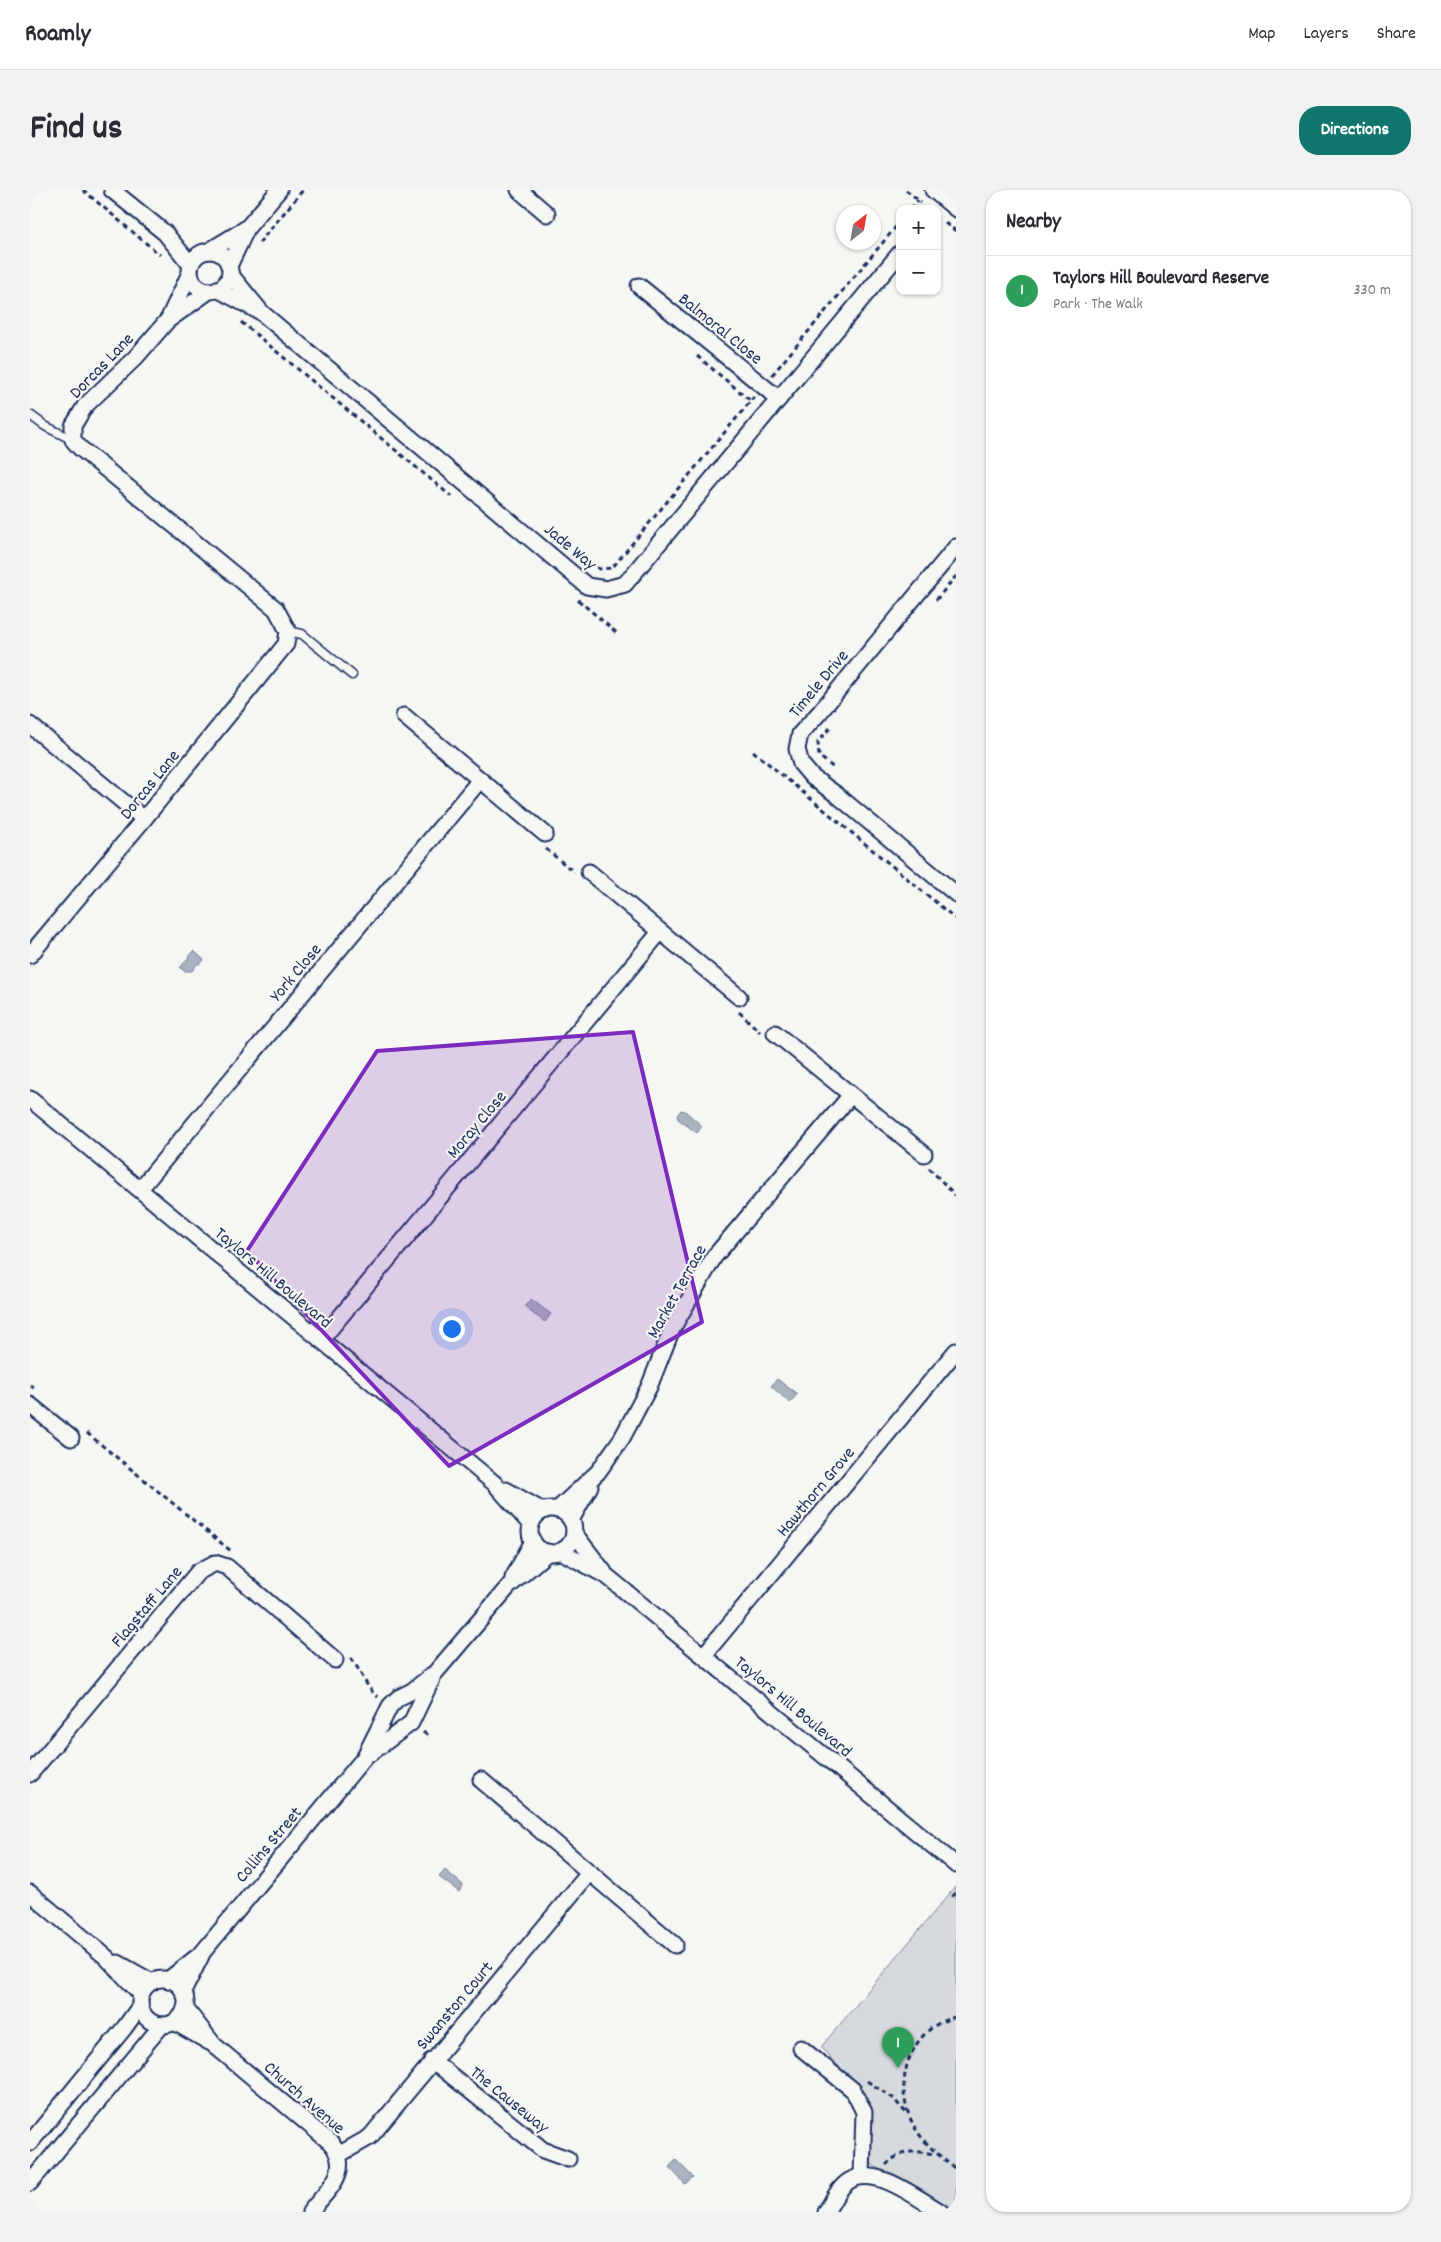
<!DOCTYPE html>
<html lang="en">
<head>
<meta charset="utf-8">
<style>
	:root { --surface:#fff; --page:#f2f2f3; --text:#2b2b33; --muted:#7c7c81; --line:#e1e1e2; --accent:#0f766e }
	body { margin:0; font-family:Dekko,sans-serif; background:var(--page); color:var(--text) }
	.controls { position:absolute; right:15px; top:15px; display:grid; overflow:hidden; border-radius:10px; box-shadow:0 1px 4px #0004 }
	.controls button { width:45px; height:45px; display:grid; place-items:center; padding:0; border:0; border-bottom:1px solid var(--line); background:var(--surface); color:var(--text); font:25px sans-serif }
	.compass { position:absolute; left:806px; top:15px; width:45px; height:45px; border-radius:50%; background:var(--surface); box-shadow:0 1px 4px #0004; rotate:31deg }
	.you { position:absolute; left:421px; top:1138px; width:18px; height:18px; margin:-12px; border:4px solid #fff; border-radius:50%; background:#1a73e8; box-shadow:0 0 0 8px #1a73e833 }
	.badge { display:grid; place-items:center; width:32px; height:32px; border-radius:50%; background:var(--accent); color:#fff; font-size:16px; font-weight:700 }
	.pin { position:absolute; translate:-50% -41px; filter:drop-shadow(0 1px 2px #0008) }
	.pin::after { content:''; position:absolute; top:26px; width:18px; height:15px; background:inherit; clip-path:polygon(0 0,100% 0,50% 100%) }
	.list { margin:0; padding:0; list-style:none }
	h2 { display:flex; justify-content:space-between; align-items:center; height:65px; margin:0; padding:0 20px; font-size:21px }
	h2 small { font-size:16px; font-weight:400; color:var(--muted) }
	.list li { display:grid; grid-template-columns:32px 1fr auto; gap:15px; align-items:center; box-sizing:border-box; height:70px; padding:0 20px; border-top:1px solid var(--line) }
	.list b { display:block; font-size:19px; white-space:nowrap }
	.list p { margin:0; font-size:16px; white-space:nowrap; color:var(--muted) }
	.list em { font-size:16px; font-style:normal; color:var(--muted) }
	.map { position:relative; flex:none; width:926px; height:2022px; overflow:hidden; border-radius:20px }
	header { display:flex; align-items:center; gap:30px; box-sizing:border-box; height:70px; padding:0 25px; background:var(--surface); border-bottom:1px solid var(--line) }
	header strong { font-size:24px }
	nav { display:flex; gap:28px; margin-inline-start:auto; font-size:18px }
	.intro { display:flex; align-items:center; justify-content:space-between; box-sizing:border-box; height:120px; padding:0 30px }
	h1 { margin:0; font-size:35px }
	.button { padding:12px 22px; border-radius:20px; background:var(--accent); color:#fff; font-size:18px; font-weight:700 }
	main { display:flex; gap:30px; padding:0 30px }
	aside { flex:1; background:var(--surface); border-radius:20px; box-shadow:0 1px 4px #0004 }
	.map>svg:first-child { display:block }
	.green { fill:#d6d9dd; stroke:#78849e }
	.water { fill:#abb2c0; stroke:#717e99 }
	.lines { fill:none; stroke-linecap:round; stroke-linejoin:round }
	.lane-casing { stroke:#1b2f5e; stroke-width:11 }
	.street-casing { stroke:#1b2f5e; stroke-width:19 }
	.path { stroke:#1b2f5e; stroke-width:3; stroke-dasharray:5 4; stroke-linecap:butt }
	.lane { stroke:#f6f6f2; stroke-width:8 }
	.street { stroke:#f6f6f2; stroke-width:15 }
	.marked { fill:#7b2cbf; fill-opacity:0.2; stroke:#7b2cbf; stroke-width:4; stroke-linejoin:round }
	.labels { text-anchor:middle; stroke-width:4.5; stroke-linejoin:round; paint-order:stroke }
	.street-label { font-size:18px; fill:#1b2f5e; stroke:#f6f6f2 }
</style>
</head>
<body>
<header>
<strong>Roamly</strong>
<nav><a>Map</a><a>Layers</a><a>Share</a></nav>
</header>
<div class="intro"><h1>Find us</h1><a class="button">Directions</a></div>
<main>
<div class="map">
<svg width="926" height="2022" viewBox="0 0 926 2022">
	<rect width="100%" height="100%" fill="#f6f6f2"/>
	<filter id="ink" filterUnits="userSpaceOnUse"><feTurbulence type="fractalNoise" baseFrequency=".02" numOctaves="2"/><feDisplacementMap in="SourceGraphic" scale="10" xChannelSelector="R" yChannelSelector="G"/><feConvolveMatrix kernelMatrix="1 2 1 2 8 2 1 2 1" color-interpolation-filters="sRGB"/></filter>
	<g filter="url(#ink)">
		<!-- green -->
		<polygon class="green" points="926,1696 926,2022 918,2022 841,1974 842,1919 829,1899 791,1857"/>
		<!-- water -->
		<g class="water">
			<polygon points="164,761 174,770 171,773 167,774 162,781 155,781 150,778"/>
			<polygon points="651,920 655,921 672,936 667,943 648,929 647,925"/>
			<polygon points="501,1109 521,1124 515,1132 499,1121 500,1120 495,1116"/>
			<polygon points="747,1189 767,1204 760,1213 741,1196"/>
			<polygon points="415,1680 433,1695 429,1702 409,1687"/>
			<polygon points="646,1970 663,1987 655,1994 639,1977"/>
		</g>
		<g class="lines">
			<!-- lane casing -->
			<g class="lane-casing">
				<g id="lane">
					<polyline points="0,225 15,236 43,250"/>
					<polyline points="258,441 272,444 322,485"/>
				</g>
			</g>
			<!-- street casing -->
			<g class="street-casing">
				<g id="street">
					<polyline points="82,0 135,43 161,75"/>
					<polyline points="489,0 517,24"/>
					<polyline points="903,0 926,19"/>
					<polyline points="179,61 217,38"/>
					<circle cx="180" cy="81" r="20"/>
					<polyline points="199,76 217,38 249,0"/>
					<polyline points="200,84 232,123 557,396 576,399 595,394 870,63"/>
					<polyline points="609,96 749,209"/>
					<polyline points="187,99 226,120"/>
					<polyline points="138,130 160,83"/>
					<polyline points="926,357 790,522 770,544 767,559 771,574 782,587 807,605 926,704"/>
					<polyline points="374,526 515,644"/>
					<polyline points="0,535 114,629"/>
					<polyline points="559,682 709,807"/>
					<polyline points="0,765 114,629 256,454 258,441 246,419 50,258 43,250 43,236 55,216 106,167 137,131 179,101"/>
					<polyline points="745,843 894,964"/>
					<polyline points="0,909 464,1293 501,1335"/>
					<polyline points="110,999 450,590"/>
					<polyline points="291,1150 630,742"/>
					<polyline points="0,1215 41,1248"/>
					<polyline points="476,1300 513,1321"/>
					<circle cx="522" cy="1341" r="22"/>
					<polyline points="527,1320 568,1282 592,1248 619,1197 642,1139 684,1067 821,905"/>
					<polyline points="541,1330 560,1296"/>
					<polyline points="544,1343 574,1382"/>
					<polyline points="530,1361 578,1387 926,1675"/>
					<polyline points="483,1388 503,1351"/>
					<polyline points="674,1465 926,1161"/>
					<polyline points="341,1563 381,1533 402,1489"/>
					<polyline points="0,1584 168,1382 185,1373 197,1377 305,1470"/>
					<polyline points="451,1590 645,1755"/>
					<polyline points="0,1703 76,1767 111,1804"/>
					<polyline points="88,1773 122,1792"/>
					<circle cx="133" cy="1812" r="23"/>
					<polyline points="138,1790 172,1763 334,1568 360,1516 368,1508 382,1501 405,1483 479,1396 518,1362"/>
					<polyline points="153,1802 171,1766"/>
					<path d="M155 1818 184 1855 301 1953C323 1981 298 1999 280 2022"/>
					<polyline points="144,1832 179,1852"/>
					<polyline points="771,1858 823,1900 834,1922 832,1985"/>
					<polyline points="402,1870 513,1960 538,1969"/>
					<polyline points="0,1953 95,1837 110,1816"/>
					<polyline points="310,1964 340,1947 560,1682"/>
					<polyline points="0,1993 132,1835"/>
					<path d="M796 2022C803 2011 808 1998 819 1991 845 1974 888 2009 911 2022"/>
				</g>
			</g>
			<!-- path -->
			<g class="path">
				<polyline points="53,0 130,65"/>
				<polyline points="876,0 891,12"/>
				<polyline points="881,19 888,10"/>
				<polyline points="915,33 926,41"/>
				<polyline points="229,53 273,0"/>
				<polyline points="211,132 422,307"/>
				<polyline points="667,166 721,211"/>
				<polyline points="742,185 870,32"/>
				<polyline points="554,375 558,370 569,379 582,378 724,207"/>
				<polyline points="548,410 588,444"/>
				<polyline points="906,410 926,386"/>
				<polyline points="800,538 788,552 789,566 805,579"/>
				<polyline points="723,561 926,729"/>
				<polyline points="516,659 544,682"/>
				<polyline points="709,822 730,842"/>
				<polyline points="899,978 926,1006"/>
				<polyline points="0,1195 6,1200"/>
				<polyline points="57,1243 201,1361"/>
				<path d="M321 1468C331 1481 336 1498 348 1507"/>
				<polyline points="393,1542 400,1547"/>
				<polyline points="926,1703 923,1706 926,1709"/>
				<path d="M926 1827C883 1836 864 1886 879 1925 887 1948 907 1964 926 1979"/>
				<polyline points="837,1891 863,1908 878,1925"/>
				<path d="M856 1975C871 1960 884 1960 904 1964"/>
			</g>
			<!-- lane -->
			<use href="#lane" class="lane"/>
			<!-- street -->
			<use href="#street" class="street"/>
		</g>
	</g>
	<!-- marked area -->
	<path class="marked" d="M603 842 672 1132 419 1276 217 1061 347 861Z"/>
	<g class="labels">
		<!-- street labels -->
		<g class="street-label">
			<text transform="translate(691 138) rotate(39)" y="6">Balmoral Close</text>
			<text transform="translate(71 175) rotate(-46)" y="6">Dorcas Lane</text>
			<text transform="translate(541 356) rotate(40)" y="6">Jade Way</text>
			<text transform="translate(788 493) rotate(-50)" y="6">Timele Drive</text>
			<text transform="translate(119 594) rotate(-51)" y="6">Dorcas Lane</text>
			<text transform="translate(265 782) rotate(-50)" y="6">York Close</text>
			<text transform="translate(446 934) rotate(-50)" y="6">Moray Close</text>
			<text transform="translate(244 1087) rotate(40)" y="6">Taylors Hill Boulevard</text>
			<text transform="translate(646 1101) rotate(-61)" y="6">Market Terrace</text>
			<text transform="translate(785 1301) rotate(-50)" y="6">Hawthorn Grove</text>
			<text transform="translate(116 1416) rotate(-50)" y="6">Flagstaff Lane</text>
			<text transform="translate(764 1516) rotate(40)" y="6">Taylors Hill Boulevard</text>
			<text transform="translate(238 1654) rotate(-50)" y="6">Collins Street</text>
			<text transform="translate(424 1815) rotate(-50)" y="6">Swanston Court</text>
			<text transform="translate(275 1907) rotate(41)" y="6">Church Avenue</text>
			<text transform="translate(480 1909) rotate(39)" y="6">The Causeway</text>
		</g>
	</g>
</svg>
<div class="controls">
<button>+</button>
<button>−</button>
</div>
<svg class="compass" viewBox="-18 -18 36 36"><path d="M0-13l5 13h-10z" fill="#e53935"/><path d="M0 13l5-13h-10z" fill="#7c7c81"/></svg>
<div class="you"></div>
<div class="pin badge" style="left:868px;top:1878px;background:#2e9e5b">1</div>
</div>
<aside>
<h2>Nearby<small></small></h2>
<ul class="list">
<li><span class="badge" style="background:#2e9e5b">1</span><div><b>Taylors Hill Boulevard Reserve</b><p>Park · The Walk</p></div><em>330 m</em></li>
</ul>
</aside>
</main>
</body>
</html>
